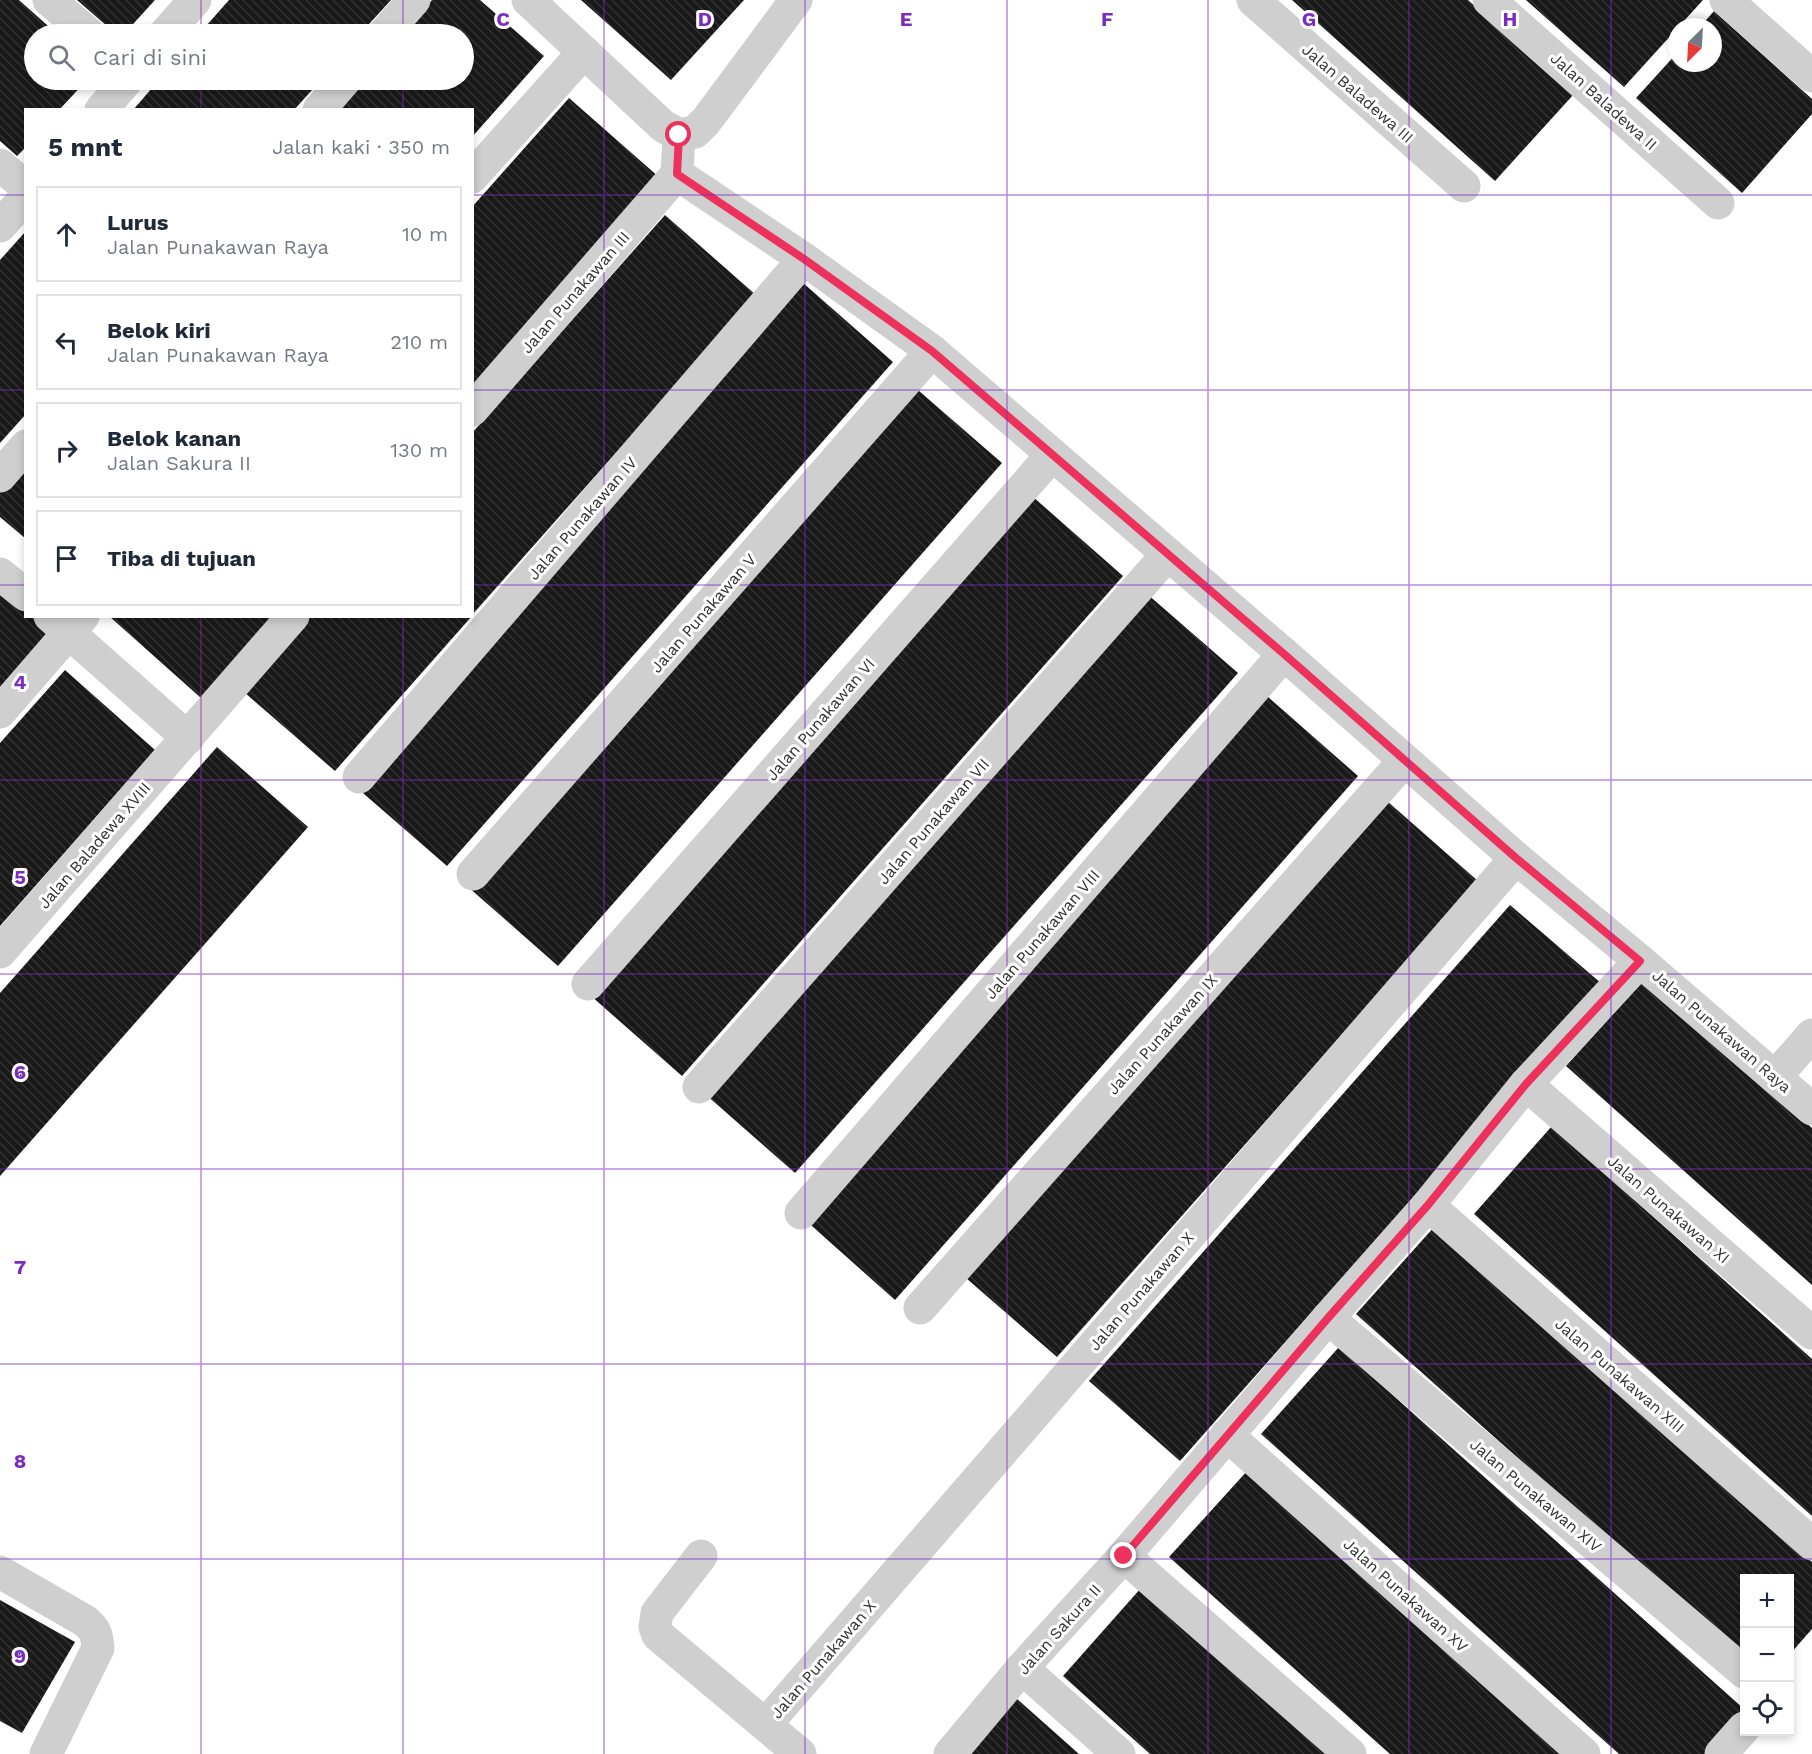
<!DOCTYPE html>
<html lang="id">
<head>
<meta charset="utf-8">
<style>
	:root { --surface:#fff; --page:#f6f6f7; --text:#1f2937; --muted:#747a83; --line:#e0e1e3 }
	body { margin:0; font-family:"Work Sans",sans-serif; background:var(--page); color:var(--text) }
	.controls { position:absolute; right:18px; bottom:18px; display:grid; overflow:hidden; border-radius:0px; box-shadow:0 3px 9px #0003 }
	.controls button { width:54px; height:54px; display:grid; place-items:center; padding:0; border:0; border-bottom:2px solid var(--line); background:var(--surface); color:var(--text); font:30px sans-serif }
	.compass { position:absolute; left:1668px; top:18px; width:54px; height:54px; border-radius:50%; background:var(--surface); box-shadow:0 3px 9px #0003; rotate:204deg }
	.stop { position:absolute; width:18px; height:18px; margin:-14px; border:4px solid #eb315c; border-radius:50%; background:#fff }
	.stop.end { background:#eb315c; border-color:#fff; box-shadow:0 2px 6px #0008 }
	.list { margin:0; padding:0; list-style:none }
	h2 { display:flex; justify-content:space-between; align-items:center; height:78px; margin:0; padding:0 24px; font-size:26px }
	h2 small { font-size:20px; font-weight:400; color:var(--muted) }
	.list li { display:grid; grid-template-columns:39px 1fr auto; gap:18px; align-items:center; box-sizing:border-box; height:96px; margin:0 12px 12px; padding:0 12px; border:2px solid var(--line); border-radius:0px }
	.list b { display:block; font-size:22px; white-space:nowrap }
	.list p { margin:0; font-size:20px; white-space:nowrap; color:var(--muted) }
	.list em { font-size:20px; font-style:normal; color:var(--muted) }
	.icon { flex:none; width:33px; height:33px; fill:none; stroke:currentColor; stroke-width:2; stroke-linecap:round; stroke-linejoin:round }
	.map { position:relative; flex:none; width:1812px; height:1754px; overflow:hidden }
	.search { position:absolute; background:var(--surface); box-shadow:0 3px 9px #0003; left:24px; top:24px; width:450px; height:66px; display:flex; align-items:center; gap:15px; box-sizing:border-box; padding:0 21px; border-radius:33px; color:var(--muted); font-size:22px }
	.panel { position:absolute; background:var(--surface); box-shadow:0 3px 9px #0003; left:24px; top:108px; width:450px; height:510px; border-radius:0px }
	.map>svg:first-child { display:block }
	.building { fill:url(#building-back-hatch) }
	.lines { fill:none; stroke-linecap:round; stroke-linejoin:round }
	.street { stroke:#cfcfcf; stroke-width:33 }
	.route { stroke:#eb315c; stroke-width:8 }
	.grid { fill:none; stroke:#7b2cbf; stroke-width:1.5; stroke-opacity:0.55 }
	.labels { text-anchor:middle; stroke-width:6; stroke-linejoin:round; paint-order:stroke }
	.street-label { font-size:16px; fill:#323232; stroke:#fff }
	.grid-label { font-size:20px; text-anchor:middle; font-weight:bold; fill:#7b2cbf; stroke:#fff; stroke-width:6; stroke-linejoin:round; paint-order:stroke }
</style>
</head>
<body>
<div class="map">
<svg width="1812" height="1754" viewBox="0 0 1812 1754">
	<defs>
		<pattern id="building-back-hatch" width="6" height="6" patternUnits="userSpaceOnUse" patternTransform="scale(1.5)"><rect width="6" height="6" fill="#191919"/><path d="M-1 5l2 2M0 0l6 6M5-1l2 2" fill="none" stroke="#323232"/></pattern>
	</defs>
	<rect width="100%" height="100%" fill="#fff"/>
	<!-- building -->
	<g class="building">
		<polygon points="0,0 19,0 57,34 34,34 34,80 87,80 59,110 26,110 26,147 17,156 0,141"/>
		<polygon points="77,0 155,0 124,34 116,34"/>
		<polygon points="229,0 391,0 360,34 199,34"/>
		<polygon points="432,0 480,0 544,56 472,137 472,110 335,110 362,80 464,80 464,34 402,34"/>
		<polygon points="581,0 744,0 671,80"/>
		<polygon points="1292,0 1468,0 1574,94 1495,181"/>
		<polygon points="1526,0 1703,0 1624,87"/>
		<polygon points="1714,11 1812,99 1812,114 1742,193 1636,98 1677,53 1677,63 1713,63 1713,27 1700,27"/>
		<polygon points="159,80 321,80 294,110 133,110"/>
		<polygon points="569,98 660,178 472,390 472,207"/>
		<polygon points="665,215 756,295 472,615 472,433"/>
		<polygon points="26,231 26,414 0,443 0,260"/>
		<polygon points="802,282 893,362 447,866 356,787"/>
		<polygon points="911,384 1002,463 558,966 467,886"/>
		<polygon points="26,460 26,539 0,517 0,489"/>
		<polygon points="1032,496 1123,576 682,1076 591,996"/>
		<polygon points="0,590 26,612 26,616 31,616 50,633 0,691"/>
		<polygon points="1146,593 1238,673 795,1173 705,1094"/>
		<polygon points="109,616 273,616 201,698"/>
		<polygon points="310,616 472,616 335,771 244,692"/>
		<polygon points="65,670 155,750 0,926 0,743"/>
		<polygon points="1267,696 1358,776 895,1300 804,1219"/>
		<polygon points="217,747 308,827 0,1176 0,993"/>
		<polygon points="1387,801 1478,881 1057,1357 966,1278"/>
		<polygon points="1510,905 1602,984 1180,1461 1089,1381"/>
		<polygon points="1645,979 1812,1128 1812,1285 1566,1066"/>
		<polygon points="1552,1126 1812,1359 1812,1516 1474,1214"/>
		<polygon points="1435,1226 1812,1562 1812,1629 1790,1654 1790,1578 1744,1578 1744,1659 1356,1314"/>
		<polygon points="1339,1347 1744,1709 1744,1717 1712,1754 1619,1754 1261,1434"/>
		<polygon points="1248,1470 1566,1754 1390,1754 1169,1557"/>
		<polygon points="1141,1588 1326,1754 1150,1754 1063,1676"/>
		<polygon points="0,1600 75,1642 22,1733 0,1721"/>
		<polygon points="1016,1698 1079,1754 966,1754"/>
	</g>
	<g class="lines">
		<!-- street -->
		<g class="street">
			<polyline points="49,0 89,34"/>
			<polyline points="528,0 663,126 679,135 677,174 804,259 932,351 1284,654 1516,858 1640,961 1812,1109"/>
			<polyline points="1253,0 1464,186"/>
			<polyline points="1489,0 1718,203"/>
			<polyline points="1726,0 1812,76"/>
			<polyline points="165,34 195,0"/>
			<polyline points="384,34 414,0"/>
			<polyline points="101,110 127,80"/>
			<polyline points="319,110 345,80"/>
			<polyline points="679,135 695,132 706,121 796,0"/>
			<polyline points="0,165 26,187"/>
			<polyline points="472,177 584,52"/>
			<polyline points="0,226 26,197"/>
			<polyline points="472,410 677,174"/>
			<polyline points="0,476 26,446"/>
			<polyline points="0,574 26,595"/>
			<polyline points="50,616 188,738"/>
			<polyline points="0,712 83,616"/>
			<polyline points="359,777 804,259"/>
			<polyline points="473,874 932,351"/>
			<polyline points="0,952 293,616"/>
			<polyline points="588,984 1052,455"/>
			<polyline points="1775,1077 1812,1035"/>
			<polyline points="1526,1084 1812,1333"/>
			<polyline points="699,1087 1167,555"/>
			<polyline points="1428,1205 1812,1544"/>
			<polyline points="801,1213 1284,654"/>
			<polyline points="920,1308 1404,761"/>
			<polyline points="1328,1318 1744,1672"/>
			<polyline points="1227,1435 1584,1754"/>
			<polyline points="701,1556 657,1613 655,1627 658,1635 800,1754"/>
			<polyline points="1124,1556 1350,1754"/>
			<path d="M0 1572 85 1621C95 1629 97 1634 98 1648L46 1754"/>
			<polyline points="1022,1668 1119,1754"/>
			<polyline points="766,1724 1516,858"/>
			<polyline points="950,1754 1022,1668 1124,1556 1328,1318 1428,1205 1526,1084 1640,961"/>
			<polyline points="1721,1754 1744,1728"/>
		</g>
	</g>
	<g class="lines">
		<!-- route -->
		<polyline class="route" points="679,135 677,174 804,259 932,351 1284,654 1516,858 1640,961 1526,1084 1428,1205 1328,1318 1124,1556"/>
	</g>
	<!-- grid -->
	<path class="grid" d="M201 0V34M403 0V34M604 0V1754M805 0V1754M1007 0V1754M1208 0V1754M1409 0V1754M1611 0V1754M201 80V110M403 80V110M0 195H26M472 195H1812M0 390H26M472 390H1812M0 585H26M472 585H1812M201 616V1754M403 616V1754M0 780H1812M0 974H1812M0 1169H1812M0 1364H1812M0 1559H1812"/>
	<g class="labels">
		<!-- street labels -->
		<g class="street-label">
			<text transform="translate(1358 93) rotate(41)" y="6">Jalan Baladewa III</text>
			<text transform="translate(1604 101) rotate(42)" y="6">Jalan Baladewa II</text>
			<text transform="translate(575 292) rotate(-49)" y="6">Jalan Punakawan III</text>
			<text transform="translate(582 518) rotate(-49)" y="6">Jalan Punakawan IV</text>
			<text transform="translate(703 613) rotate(-49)" y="6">Jalan Punakawan V</text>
			<text transform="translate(820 719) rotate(-49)" y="6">Jalan Punakawan VI</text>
			<text transform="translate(933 821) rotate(-49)" y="6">Jalan Punakawan VII</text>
			<text transform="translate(94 845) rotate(-49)" y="6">Jalan Baladewa XVIII</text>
			<text transform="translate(1042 934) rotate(-49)" y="6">Jalan Punakawan VIII</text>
			<text transform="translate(1722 1031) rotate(41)" y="6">Jalan Punakawan Raya</text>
			<text transform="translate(1162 1034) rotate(-48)" y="6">Jalan Punakawan IX</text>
			<text transform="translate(1669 1209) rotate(41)" y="6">Jalan Punakawan XI</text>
			<text transform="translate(1141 1291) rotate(-49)" y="6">Jalan Punakawan X</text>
			<text transform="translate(1620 1375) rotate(41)" y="6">Jalan Punakawan XIII</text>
			<text transform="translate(1536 1495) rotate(40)" y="6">Jalan Punakawan XIV</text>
			<text transform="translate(1406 1595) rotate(42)" y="6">Jalan Punakawan XV</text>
			<text transform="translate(1059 1629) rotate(-48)" y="6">Jalan Sakura II</text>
			<text transform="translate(823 1659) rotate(-49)" y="6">Jalan Punakawan X</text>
		</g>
	</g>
	<g class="grid-label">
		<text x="503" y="26">C</text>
		<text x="705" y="26">D</text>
		<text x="906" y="26">E</text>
		<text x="1107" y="26">F</text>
		<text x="1309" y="26">G</text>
		<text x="1510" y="26">H</text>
		<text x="20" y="689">4</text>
		<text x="20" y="884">5</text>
		<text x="20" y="1079">6</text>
		<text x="20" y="1274">7</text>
		<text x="20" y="1468">8</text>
		<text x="20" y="1663">9</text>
	</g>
</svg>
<div class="controls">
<button>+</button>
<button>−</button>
<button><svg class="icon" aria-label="locate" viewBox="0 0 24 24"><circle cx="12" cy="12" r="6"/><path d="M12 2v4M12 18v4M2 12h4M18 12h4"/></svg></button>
</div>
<svg class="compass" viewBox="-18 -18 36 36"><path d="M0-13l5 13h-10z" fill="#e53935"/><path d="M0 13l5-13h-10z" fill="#747a83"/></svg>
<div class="stop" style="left:679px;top:135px"></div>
<div class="stop end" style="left:1124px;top:1556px"></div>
<div class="search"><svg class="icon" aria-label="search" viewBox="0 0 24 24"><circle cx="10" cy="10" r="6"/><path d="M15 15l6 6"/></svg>Cari di sini</div>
<section class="panel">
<h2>5 mnt<small>Jalan kaki · 350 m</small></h2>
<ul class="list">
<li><svg class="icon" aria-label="ahead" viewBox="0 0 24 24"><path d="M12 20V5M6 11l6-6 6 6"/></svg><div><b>Lurus</b><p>Jalan Punakawan Raya</p></div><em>10 m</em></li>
<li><svg class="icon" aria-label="left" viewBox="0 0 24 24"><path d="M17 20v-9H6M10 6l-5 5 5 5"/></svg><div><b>Belok kiri</b><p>Jalan Punakawan Raya</p></div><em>210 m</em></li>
<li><svg class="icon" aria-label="right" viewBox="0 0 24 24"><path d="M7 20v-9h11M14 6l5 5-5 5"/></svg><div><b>Belok kanan</b><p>Jalan Sakura II</p></div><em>130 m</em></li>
<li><svg class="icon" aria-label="arrive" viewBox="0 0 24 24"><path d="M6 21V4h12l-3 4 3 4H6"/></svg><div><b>Tiba di tujuan</b></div></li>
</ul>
</section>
</div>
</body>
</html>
